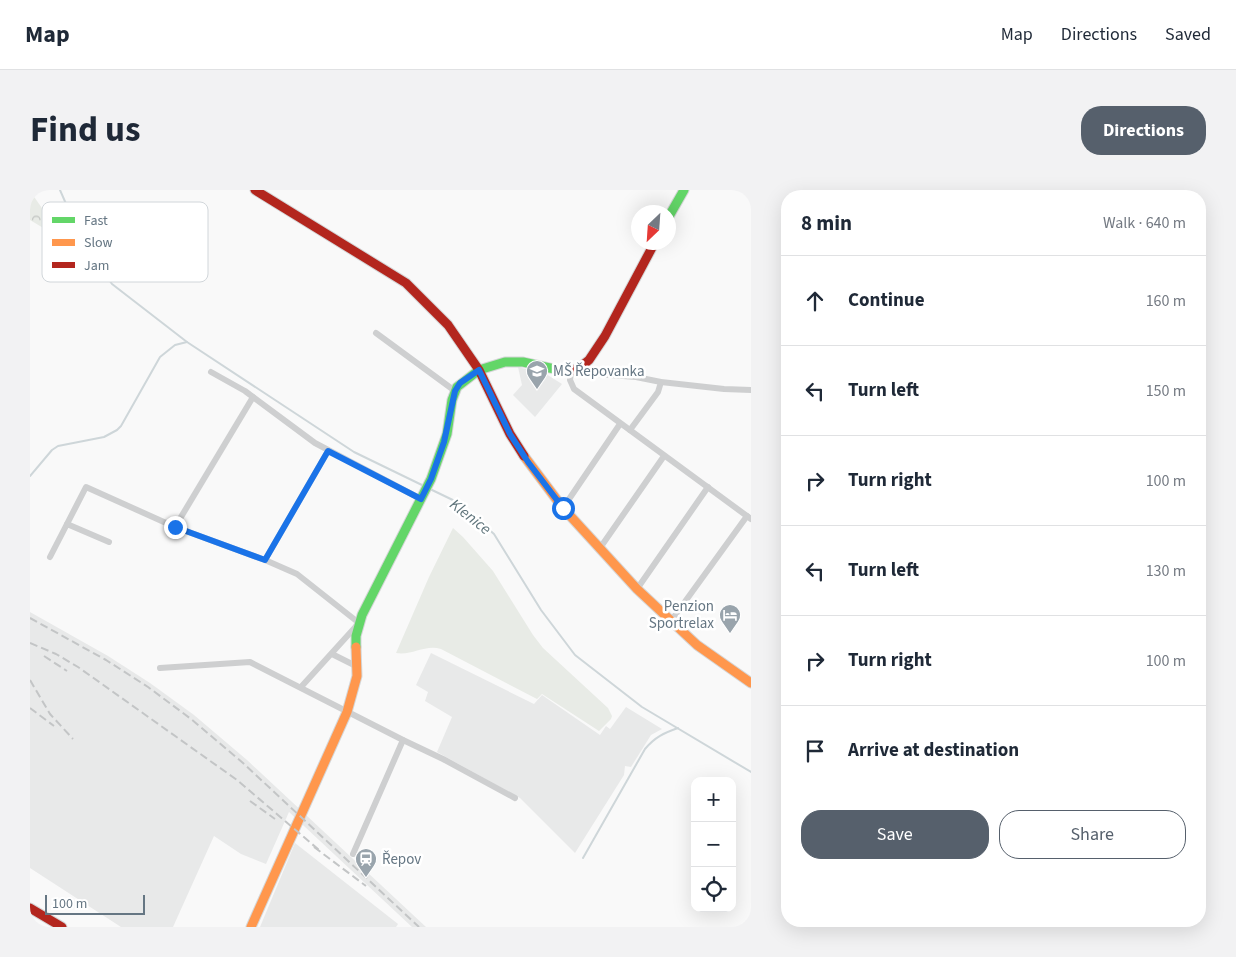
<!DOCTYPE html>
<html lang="en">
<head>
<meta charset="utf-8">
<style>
	:root { --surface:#fff; --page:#f2f2f3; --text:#1f2937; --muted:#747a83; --line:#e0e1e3; --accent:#56606c }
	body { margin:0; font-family:"Source Sans 3",sans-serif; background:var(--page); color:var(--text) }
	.controls { position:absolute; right:15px; bottom:15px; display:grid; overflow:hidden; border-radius:10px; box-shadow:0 5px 20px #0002 }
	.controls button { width:45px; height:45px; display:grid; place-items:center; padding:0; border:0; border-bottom:1px solid var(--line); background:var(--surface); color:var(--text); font:25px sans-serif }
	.compass { position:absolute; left:601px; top:15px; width:45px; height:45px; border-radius:50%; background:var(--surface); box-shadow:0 5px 20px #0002; rotate:205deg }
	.scale { position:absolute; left:15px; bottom:12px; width:100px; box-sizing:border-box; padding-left:5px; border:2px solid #657683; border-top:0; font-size:14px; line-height:18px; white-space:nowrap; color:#657683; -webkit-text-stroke:4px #fff; paint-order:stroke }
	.stop { position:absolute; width:15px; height:15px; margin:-11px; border:4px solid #1a73e8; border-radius:50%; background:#fff }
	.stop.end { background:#1a73e8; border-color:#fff; box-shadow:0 1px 5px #0008 }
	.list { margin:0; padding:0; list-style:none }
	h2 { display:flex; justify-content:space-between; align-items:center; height:65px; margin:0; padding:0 20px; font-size:21px }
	h2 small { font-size:16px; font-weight:400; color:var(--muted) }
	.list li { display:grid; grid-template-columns:32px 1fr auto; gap:15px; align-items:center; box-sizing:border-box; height:90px; padding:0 20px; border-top:1px solid var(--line) }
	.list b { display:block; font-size:19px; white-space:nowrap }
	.list em { font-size:16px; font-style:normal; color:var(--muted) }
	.actions { display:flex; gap:10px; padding:15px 20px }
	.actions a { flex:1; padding:11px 0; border:1px solid var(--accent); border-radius:20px; text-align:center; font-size:18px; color:var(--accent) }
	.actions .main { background:var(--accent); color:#fff }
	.icon { flex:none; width:28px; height:28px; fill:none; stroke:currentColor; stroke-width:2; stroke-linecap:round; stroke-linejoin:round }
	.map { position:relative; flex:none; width:721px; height:737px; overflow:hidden; border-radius:20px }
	header { display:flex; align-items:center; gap:30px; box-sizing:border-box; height:70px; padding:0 25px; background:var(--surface); border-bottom:1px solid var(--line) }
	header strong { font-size:24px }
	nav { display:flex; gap:28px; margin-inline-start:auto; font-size:18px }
	.intro { display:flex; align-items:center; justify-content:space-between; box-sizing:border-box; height:120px; padding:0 30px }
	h1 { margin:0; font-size:35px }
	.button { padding:12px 22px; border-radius:20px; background:var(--accent); color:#fff; font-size:18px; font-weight:700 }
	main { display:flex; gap:30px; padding:0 30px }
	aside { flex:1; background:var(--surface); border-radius:20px; box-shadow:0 5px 20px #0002 }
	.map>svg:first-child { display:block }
	.built { fill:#e8e9e9 }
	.grass { fill:#e8ebe6 }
	.forest { fill:url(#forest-crowns) }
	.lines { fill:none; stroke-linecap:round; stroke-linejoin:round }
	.stream { stroke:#ced6d9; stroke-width:2 }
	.fast-casing { stroke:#d5d6d7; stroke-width:11 }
	.slow-casing { stroke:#d5d6d7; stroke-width:11 }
	.jam-casing { stroke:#d5d6d7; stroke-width:11 }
	.street { stroke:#cecfd0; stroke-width:6 }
	.fast { stroke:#63d668; stroke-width:9 }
	.slow { stroke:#ff974d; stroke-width:9 }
	.jam { stroke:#b3261e; stroke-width:9 }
	.rail { stroke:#c3c5c6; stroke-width:2; stroke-dasharray:8 4; stroke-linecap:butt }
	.route { stroke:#1a73e8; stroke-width:6 }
	.labels { text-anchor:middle; stroke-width:5; stroke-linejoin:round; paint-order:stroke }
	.poi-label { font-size:15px; fill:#657683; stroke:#fff; text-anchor:start }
	.water-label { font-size:16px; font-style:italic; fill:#60757c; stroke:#fff }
	.key { fill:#fff; stroke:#d1d6da; stroke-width:1 }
	.key-label { font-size:14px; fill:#657683 }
</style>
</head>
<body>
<header>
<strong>Map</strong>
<nav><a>Map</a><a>Directions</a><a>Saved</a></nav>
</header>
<div class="intro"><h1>Find us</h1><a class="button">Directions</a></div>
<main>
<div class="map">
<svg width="721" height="737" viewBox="0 0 721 737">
	<defs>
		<pattern id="forest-crowns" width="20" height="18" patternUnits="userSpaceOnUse" patternTransform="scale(1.25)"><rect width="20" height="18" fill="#e8ebe6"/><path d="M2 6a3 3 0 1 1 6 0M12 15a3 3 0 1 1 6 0" fill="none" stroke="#c0c3c0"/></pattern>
	</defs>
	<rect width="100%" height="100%" fill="#f9f9f9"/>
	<!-- built -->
	<g class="built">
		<polygon points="488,177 516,184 532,194 505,227 483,205 492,195"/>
		<polygon points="0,422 78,466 120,493 164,525 217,570 396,737 382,737 259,622 236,674 211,664 184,646 143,737 91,737 0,678"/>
		<polygon points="401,463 504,514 512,505 570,545 576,536 580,539 596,517 632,539 621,545 601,577 595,576 594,585 545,663 490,608 407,562 422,527 395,511 398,502 386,495"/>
		<polygon points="265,653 368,734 366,737 230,737"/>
	</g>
	<!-- grass -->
	<path class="grass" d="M423 338 433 347 463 381 503 445 513 458 578 518 582 526 581 529 569 541 512 504 507 509 411 459C395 454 382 466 366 463L399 387Z"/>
	<!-- forest -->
	<polygon class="forest" points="0,1 35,51 0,30"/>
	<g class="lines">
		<!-- stream -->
		<g class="stream">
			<polyline points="30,0 54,55 82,94 157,152 324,262 394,296"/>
			<polyline points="0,286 22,260 28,256 74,247 87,240 91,236 130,167 145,155 157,152"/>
			<polyline points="400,299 429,313 464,344 511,420 545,465 612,517 721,582"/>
			<path d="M553 668 615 559C625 547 634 543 648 538"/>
		</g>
		<!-- fast casing -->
		<g class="fast-casing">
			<g id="fast">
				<polyline points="638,28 654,0"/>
				<polyline points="326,457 326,446 332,425 401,289 417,244 422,210 427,197 449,180 475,172 493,172 538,182"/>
			</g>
		</g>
		<!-- slow casing -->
		<g class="slow-casing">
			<g id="slow">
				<polyline points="494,266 533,318 607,399 667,455 721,493"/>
				<polyline points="221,737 317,522 327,486 326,457"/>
			</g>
		</g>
		<!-- jam casing -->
		<g class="jam-casing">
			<g id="jam">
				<polyline points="225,0 376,93 418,135 449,180 480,244 494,266"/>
				<polyline points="538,182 549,178 559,170 575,146 625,52"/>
				<polyline points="0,718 32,737"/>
			</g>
		</g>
		<!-- street -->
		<g class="street">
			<polyline points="346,143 425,201"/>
			<polyline points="181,182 215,201 285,253 391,309"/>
			<polyline points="721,200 694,199 631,192 606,187 541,182 540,190 544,199 721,329"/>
			<polyline points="600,240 628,202 631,192"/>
			<polyline points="533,318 590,234"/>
			<polyline points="37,334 56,297 145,337 235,370 267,384 329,433 271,497"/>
			<polyline points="145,337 223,207"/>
			<polyline points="570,358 634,266"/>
			<polyline points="20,367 37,334 79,352"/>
			<polyline points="235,370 298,261"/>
			<polyline points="607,399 678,297"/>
			<polyline points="641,431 717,326"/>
			<polyline points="302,464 328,477"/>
			<polyline points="130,478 220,472 373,550 413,569 485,608"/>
			<polyline points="323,664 373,550"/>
		</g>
		<!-- fast -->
		<use href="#fast" class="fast"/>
		<!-- slow -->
		<use href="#slow" class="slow"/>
		<!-- jam -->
		<use href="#jam" class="jam"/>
		<!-- rail -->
		<g class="rail">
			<polyline points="0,428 76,470 118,497 161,529 213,573 389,737"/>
			<polyline points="0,453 26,464 48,477 207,590 289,660"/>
			<polyline points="14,466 37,481"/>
			<polyline points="0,490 20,524 43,549"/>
			<polyline points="0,518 24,536"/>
			<polyline points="220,611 245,629"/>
			<polyline points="284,657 336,696"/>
		</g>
	</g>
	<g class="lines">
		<!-- route -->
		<polyline class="route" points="145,337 235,370 298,261 391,309 401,289 414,252 425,201 430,193 449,180 480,244 498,272 533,318"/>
	</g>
	<!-- icons -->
	<defs>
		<g id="school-pin" transform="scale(1.125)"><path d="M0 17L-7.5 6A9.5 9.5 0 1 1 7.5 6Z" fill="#99a4ac" stroke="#fff"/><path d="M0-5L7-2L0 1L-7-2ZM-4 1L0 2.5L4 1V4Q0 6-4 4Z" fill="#fff"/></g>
		<g id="hotel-pin" transform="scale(1.125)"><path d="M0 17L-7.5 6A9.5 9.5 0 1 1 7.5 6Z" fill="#99a4ac" stroke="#fff"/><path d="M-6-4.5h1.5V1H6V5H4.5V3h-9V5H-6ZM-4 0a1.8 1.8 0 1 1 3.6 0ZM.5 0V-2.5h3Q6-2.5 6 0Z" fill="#fff"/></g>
		<g id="station-pin" transform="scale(1.125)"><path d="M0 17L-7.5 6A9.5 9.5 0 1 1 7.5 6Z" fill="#99a4ac" stroke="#fff"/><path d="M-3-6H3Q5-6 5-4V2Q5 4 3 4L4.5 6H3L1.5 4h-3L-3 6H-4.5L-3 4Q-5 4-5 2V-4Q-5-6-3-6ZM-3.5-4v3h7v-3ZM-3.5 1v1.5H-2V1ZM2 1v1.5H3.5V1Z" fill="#fff"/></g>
	</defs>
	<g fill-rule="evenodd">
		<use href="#school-pin" x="507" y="181"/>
		<use href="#hotel-pin" x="700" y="425"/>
		<use href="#station-pin" x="336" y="669"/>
	</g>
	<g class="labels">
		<!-- poi labels -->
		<g class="poi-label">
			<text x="523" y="186">MŠ Řepovanka</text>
			<text x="684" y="421" text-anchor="end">Penzion<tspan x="684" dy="17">Sportrelax</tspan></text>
			<text x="352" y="674">Řepov</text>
		</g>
		<!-- water labels -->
		<g class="water-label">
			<text transform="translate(441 326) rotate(38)" y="6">Klenice</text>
		</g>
	</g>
	<!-- legend -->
	<rect x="12" y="12" width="166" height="80" rx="8" class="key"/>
	<rect x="22" y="27" width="23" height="6" fill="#63d668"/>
	<rect x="22" y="49" width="23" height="7" fill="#ff974d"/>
	<rect x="22" y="72" width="23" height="6" fill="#b3261e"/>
	<g class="key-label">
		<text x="54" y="35">Fast</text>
		<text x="54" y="57">Slow</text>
		<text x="54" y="80">Jam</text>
	</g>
</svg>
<div class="controls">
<button>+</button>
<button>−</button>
<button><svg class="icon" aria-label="locate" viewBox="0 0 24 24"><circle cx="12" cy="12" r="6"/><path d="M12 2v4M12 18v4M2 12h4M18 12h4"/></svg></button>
</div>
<svg class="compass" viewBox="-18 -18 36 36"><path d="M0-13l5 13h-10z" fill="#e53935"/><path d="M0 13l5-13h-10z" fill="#747a83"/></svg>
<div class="scale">100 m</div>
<div class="stop" style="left:533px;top:318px"></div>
<div class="stop end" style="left:145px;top:337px"></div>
</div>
<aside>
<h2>8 min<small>Walk · 640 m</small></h2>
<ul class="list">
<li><svg class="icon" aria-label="ahead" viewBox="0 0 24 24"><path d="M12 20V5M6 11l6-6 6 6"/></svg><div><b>Continue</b></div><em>160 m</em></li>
<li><svg class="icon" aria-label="left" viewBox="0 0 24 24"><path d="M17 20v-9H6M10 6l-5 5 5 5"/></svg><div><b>Turn left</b></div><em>150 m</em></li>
<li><svg class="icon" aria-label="right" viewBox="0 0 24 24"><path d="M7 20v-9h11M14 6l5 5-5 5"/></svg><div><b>Turn right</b></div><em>100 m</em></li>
<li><svg class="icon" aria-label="left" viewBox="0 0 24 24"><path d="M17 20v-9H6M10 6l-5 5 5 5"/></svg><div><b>Turn left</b></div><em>130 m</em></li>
<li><svg class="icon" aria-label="right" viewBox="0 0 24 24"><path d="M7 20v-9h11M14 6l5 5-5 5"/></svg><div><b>Turn right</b></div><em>100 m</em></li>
<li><svg class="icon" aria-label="arrive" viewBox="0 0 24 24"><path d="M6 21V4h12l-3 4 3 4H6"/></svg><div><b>Arrive at destination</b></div></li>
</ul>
<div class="actions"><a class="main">Save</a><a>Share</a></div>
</aside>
</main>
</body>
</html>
